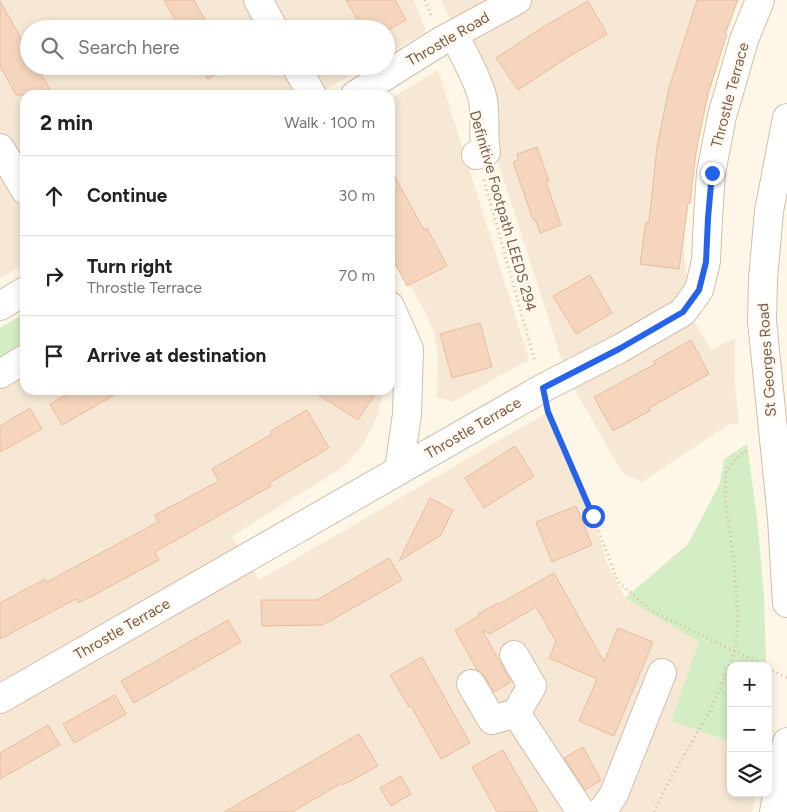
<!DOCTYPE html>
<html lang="en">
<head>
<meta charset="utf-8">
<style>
	:root { --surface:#fff; --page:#f6f6f6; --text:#222; --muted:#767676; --line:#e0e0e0 }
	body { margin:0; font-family:Figtree,sans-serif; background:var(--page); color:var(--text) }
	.controls { position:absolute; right:15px; bottom:15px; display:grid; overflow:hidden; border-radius:10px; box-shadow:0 2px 8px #0003 }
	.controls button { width:45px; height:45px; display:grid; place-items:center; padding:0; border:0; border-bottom:1px solid var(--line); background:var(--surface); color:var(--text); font:25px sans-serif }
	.stop { position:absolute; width:15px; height:15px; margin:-11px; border:4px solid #2563eb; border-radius:50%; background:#fff }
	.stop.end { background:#2563eb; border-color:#fff; box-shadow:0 1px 5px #0008 }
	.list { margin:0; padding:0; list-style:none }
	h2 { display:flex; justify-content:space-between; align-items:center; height:65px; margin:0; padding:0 20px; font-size:21px }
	h2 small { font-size:16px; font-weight:400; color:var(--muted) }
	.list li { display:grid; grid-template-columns:32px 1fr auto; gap:15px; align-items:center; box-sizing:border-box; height:80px; padding:0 20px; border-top:1px solid var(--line) }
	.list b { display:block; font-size:19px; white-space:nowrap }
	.list p { margin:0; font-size:16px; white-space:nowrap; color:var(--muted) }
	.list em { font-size:16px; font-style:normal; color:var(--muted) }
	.icon { flex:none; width:28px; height:28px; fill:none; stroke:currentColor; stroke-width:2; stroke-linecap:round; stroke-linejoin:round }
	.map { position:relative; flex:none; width:787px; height:812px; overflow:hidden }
	.search { position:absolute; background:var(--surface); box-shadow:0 2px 8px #0003; left:20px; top:20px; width:375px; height:55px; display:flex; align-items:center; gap:12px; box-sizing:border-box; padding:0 18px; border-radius:28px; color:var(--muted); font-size:19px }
	.panel { position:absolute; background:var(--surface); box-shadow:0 2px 8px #0003; left:20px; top:90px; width:375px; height:305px; border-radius:15px }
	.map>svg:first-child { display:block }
	.residential { fill:#f6e8d5 }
	.green { fill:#d3edc4 }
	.building { fill:#f5d5bd; stroke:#e9bc9c }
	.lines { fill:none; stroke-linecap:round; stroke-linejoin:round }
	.minor-casing { stroke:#d1beab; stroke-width:30 }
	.path { stroke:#dab99f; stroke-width:3; stroke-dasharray:1 4; stroke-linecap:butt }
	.minor { stroke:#fff; stroke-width:28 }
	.route { stroke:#2563eb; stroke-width:6 }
	.labels { text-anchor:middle; stroke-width:4.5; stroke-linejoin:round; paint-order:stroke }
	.street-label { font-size:15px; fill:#7a5c49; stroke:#fff9ef }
</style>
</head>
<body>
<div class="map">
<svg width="787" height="812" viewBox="0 0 787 812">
	<rect width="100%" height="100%" fill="#fef6e7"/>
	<!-- residential -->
	<g class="residential">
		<polygon points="0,0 414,0 426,32 386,55 386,29 29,29 29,66 366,66 317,95 25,95 25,264 0,278"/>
		<polygon points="441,0 736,0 702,105 686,188 684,255 690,314 711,350 735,338 735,372 734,377 739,424 729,424 642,482 622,472 567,376 457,34"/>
		<polygon points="438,70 529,360 452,402 437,397 438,355 434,332 423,308 390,251 390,99"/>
		<polygon points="25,375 25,390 383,390 378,415 364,443 346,465 232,536 259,580 548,412 593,516 607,563 625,598 700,642 671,721 731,742 731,793 756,793 752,812 0,812 0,390"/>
	</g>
	<!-- green -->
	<g class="green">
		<polygon points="25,313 25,350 0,364 0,328"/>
		<polygon points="747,444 757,518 764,595 766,666 731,666 731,742 671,721 699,642 625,598 688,544 720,483 724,459"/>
	</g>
	<!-- building -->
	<g class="building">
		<polygon points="164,0 194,0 210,29 180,29"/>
		<polygon points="346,0 395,0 406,20 390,29 363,29"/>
		<polygon points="697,0 738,0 725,34 727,34 708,94 703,118 696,152 690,203 688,203 679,269 640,264 646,222 649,223 657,147 669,88"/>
		<polygon points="0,1 29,52 29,66 37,66 53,95 16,95 0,66"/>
		<polygon points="588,1 607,34 565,59 518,90 496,58 543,27"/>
		<polygon points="201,66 230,66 208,79"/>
		<polygon points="537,147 549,181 546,182 561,225 540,233 535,219 533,220 513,162 518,160 517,154"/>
		<polygon points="390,168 424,230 427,228 447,266 407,286 390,254"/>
		<polygon points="590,275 612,313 576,334 553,296"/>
		<polygon points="480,323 492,367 452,378 440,334"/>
		<polygon points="691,340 709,374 649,408 650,411 613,431 594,397 655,364 654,361"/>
		<polygon points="74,390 123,390 62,425 50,404"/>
		<polygon points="311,390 378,390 358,420"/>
		<polygon points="30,408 42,429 0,452 0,426"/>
		<polygon points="307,410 329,448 269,483 271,486 155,552 159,560 79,603 76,599 0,639 0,603 45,579 47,582 158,522 155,515 219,481 212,469 272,434 271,431"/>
		<polygon points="515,446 534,476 484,508 465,478"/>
		<polygon points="430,498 453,510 441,535 399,561"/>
		<polygon points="576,506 592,545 552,562 536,522"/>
		<polygon points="389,558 402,580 323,625 262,626 261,600 317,600"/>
		<polygon points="554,573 604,662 618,628 653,642 614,736 579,721 597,679 549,658 556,641 536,607 490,634 482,630 511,682 494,692 484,676 477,670 455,630 479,616 478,614 498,603 499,604"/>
		<polygon points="228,620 241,642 134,703 121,681"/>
		<polygon points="422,657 470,743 441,759 411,706 409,707 390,675"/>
		<polygon points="115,695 126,714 74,743 63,724"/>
		<polygon points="48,725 60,745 0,779 0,753"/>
		<polygon points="359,734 378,766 343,785 342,783 292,812 224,812"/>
		<polygon points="583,747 601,780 585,790 564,758"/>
		<polygon points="503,750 512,766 538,812 497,812 472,767"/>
		<polygon points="401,776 411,794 391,806 380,788"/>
	</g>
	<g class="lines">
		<!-- minor casing -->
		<g class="minor-casing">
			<g id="minor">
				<polyline points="258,0 274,29"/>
				<path d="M454 35C463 53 477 77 482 96 487 114 482 134 486 152L476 155"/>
				<polyline points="296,66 312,95"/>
				<polyline points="355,95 441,41 517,0"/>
				<polyline points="787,118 769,211 763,279 762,321 782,518 787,603"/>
				<polyline points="0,148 25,190"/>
				<polyline points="0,306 25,291"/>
				<polyline points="390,306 409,349 407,414 399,470"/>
				<polyline points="0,374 25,359"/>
				<polyline points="471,684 492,720 516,713 532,686 514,655"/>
				<polyline points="0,699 543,388 619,349 683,312 699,290 706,261 708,218 711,173 722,116 744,40 760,0"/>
				<polyline points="516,713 581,812"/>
				<polyline points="600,812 603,810 614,794 662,673"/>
				<polyline points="774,812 787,742"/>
			</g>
		</g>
		<!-- path -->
		<g class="path">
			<polyline points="425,0 431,15"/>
			<polyline points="484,180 535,362"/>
			<polyline points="550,416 593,516 618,582 654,612 765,666"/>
			<polyline points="768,668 787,678"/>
			<polyline points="654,812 667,785 711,709 729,667 735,651 738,618 734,562 725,499 726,470 743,452 747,451"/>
		</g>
		<!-- minor -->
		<use href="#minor" class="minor"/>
	</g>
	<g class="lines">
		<!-- route -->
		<polyline class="route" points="593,516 548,412 543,388 619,349 683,312 699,290 706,262 708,218 712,173"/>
	</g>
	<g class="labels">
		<!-- street labels -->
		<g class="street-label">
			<text transform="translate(448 39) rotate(-30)" y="5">Throstle Road</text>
			<text transform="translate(730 95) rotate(-75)" y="5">Throstle Terrace</text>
			<text transform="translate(503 211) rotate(74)" y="5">Definitive Footpath LEEDS 294</text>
			<text transform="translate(767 360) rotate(-94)" y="5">St Georges Road</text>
			<text transform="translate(473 428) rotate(-30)" y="5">Throstle Terrace</text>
			<text transform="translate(122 629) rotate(-30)" y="5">Throstle Terrace</text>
		</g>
	</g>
</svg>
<div class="controls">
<button>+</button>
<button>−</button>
<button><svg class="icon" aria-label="layers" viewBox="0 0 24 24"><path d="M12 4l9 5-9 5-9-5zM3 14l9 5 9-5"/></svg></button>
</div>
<div class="stop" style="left:593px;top:516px"></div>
<div class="stop end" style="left:712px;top:173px"></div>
<div class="search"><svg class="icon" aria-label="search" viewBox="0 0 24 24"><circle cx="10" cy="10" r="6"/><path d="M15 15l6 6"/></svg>Search here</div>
<section class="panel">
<h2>2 min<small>Walk · 100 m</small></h2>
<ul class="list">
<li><svg class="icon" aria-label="ahead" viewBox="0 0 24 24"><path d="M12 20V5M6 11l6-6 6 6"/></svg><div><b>Continue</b></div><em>30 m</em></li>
<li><svg class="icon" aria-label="right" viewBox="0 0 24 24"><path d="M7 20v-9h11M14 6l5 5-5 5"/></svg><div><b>Turn right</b><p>Throstle Terrace</p></div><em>70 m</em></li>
<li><svg class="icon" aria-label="arrive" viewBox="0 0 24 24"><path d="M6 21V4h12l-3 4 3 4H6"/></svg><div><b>Arrive at destination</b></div></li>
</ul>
</section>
</div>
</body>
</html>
